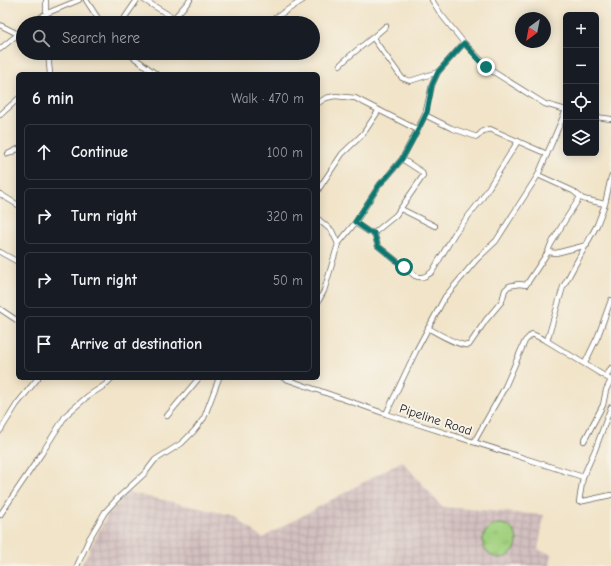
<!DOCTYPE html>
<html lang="en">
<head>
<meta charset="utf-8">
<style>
	:root { --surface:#171b24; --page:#242831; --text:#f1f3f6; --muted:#9ea1a6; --line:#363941 }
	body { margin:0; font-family:"Comic Neue",sans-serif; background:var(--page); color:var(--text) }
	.controls { position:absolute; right:12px; top:12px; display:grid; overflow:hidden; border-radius:6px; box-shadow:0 2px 10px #0003 }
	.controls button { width:36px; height:36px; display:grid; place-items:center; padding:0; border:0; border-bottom:1px solid var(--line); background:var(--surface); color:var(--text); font:20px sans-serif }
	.compass { position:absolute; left:515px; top:12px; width:36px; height:36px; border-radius:50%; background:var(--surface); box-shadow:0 2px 10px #0003; rotate:212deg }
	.stop { position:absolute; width:12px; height:12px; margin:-9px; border:3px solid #0f766e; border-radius:50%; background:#fff }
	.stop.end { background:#0f766e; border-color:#fff; box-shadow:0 1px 4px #0008 }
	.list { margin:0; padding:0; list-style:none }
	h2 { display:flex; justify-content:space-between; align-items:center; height:52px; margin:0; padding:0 16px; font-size:17px }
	h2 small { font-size:13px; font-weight:400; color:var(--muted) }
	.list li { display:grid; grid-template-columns:26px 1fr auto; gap:12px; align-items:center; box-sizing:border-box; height:56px; margin:0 8px 8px; padding:0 8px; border:1px solid var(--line); border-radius:6px }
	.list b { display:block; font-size:15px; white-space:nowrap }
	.list em { font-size:13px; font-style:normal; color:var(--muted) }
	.icon { flex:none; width:22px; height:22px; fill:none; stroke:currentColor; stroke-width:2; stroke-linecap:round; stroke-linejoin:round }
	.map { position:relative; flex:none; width:611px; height:566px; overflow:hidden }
	.search { position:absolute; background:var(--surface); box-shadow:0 2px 10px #0003; left:16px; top:16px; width:304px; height:44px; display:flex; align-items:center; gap:10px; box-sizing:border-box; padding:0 14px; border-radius:22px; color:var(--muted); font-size:15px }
	.panel { position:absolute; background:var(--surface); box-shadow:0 2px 10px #0003; left:16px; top:72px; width:304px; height:308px; border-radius:6px }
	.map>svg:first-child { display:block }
	.industrial { fill:url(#industrial-grid) }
	.grass { fill:url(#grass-tufts); stroke:#5f774e }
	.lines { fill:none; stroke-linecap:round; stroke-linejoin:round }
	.minor-casing { stroke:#676259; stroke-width:6 }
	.minor { stroke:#fff; stroke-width:4.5 }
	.route { stroke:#0f766e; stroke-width:5 }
	.labels { text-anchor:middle; stroke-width:4; stroke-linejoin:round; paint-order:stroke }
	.street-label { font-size:13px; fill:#1c1c1c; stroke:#f7f3e8 }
</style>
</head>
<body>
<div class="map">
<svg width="611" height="566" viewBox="0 0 611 566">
	<defs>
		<pattern id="industrial-grid" width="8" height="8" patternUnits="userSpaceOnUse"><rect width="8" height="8" fill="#d2bfbf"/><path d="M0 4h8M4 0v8" fill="none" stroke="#b4a4a4"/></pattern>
		<pattern id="grass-tufts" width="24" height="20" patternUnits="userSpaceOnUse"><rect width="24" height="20" fill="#a2d280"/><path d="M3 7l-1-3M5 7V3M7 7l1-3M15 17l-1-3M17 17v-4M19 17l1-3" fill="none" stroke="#8bb46e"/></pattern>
	</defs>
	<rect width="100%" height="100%" fill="#f7f3e8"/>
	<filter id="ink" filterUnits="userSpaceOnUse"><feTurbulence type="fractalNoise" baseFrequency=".025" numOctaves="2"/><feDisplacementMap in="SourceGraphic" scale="8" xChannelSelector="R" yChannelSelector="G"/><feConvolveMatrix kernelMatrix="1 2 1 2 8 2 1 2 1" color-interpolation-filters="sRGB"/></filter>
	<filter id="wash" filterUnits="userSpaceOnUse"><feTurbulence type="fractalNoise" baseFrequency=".012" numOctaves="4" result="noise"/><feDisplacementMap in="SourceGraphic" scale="16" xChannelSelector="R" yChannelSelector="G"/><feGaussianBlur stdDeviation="0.9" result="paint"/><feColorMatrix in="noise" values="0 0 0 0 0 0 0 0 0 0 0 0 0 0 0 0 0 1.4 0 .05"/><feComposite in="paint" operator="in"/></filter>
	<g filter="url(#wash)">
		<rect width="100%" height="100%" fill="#f1e4c9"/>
		<!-- industrial -->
		<polygon class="industrial" points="402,461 442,507 544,515 538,550 552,554 550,566 81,566 108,514 127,492 235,516 262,538"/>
		<!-- grass -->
		<circle class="grass" cx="500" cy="541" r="17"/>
	</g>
	<g filter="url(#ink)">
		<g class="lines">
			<!-- minor casing -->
			<g class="minor-casing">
				<g id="minor">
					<polyline points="46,0 46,23"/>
					<polyline points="86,0 101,23"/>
					<polyline points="144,0 174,18 190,0"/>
					<polyline points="432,0 440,13 464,43 492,71 545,104 566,110"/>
					<polyline points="174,18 179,23"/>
					<polyline points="33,23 45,14 79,0"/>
					<polyline points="121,23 137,0"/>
					<polyline points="267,23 303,0"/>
					<polyline points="0,25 18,34"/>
					<polyline points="373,38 402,78 410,81 438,72"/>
					<polyline points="0,49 23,30"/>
					<polyline points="48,53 50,74"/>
					<polyline points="128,53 156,74"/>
					<path d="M340 65C354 51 371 40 386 26"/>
					<polyline points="318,103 326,98 335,96 355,98 418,130"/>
					<polyline points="0,115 18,99"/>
					<polyline points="425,115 451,128 477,137 483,131 490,129 547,154"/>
					<polyline points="596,117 611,119"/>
					<polyline points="8,154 18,149"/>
					<polyline points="538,175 573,191 583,199 605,204"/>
					<polyline points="318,190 342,154 363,134 379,110"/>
					<polyline points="0,194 18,205"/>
					<polyline points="401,209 435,226"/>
					<polyline points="318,219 332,231 338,244"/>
					<polyline points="355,223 369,232 374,233 396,215 423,176 422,172 402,159"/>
					<path d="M374 233 378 246 415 276C422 279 426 276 432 272L455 233 481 200 518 141"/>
					<polyline points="0,252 18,262"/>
					<polyline points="548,252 556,253 587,245"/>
					<polyline points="318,302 324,291 338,244 355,223 380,184 387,177 402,159 425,115 432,85 438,72 464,43"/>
					<polyline points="0,309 18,321"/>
					<path d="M428 328C437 333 460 347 469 345L486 320 502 301 505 290 509 286 519 284 526 285 548 252 550 246 564 222 580 197"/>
					<polyline points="547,341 563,287 597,225 605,204 611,177"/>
					<polyline points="585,363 598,336 611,300"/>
					<polyline points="606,377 611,368"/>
					<polyline points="283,378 386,414 583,477"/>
					<polyline points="611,407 595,450 583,477 579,502 611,495"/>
					<polyline points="386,414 416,351 445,297 477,259 496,241 538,175 566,110"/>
					<polyline points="167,416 199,378"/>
					<polyline points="0,431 17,404 38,378"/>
					<polyline points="584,441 603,405 606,390 611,380"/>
					<polyline points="474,442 505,387 525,341 532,334 547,341 611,380"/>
					<polyline points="0,515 42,453 66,415 88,396 105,385 112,378"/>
					<polyline points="77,566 89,539 105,512 117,499 145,473 155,460 182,443 194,431 204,418 219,378"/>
				</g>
			</g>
			<!-- minor -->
			<use href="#minor" class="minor"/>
		</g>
	</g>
	<g class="lines" filter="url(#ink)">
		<!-- route -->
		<polyline class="route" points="404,267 378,246 374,233 369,232 355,222 380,184 387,177 402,159 418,130 427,112 432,85 438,72 464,43 486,67"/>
	</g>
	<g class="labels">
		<!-- street labels -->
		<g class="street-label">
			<text transform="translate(436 419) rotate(18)" y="5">Pipeline Road</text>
		</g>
	</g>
</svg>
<div class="controls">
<button>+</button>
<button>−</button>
<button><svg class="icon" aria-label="locate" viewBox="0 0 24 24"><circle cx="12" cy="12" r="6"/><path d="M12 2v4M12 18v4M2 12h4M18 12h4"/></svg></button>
<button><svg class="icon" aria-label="layers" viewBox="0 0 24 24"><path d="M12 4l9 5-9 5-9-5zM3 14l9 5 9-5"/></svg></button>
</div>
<svg class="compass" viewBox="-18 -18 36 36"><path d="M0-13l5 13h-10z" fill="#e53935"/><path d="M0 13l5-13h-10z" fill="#9ea1a6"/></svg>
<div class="stop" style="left:404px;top:267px"></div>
<div class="stop end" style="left:486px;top:67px"></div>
<div class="search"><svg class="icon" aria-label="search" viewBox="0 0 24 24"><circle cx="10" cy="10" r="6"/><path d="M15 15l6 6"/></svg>Search here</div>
<section class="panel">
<h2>6 min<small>Walk · 470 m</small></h2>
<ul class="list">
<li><svg class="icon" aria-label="ahead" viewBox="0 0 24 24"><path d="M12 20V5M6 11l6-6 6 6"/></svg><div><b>Continue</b></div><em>100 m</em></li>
<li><svg class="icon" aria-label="right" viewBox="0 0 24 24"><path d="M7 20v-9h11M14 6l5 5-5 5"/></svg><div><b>Turn right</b></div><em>320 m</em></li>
<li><svg class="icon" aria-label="right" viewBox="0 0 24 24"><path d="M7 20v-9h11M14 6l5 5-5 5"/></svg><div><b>Turn right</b></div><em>50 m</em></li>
<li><svg class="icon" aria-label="arrive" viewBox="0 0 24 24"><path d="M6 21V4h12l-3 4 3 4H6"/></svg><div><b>Arrive at destination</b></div></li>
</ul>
</section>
</div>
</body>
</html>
